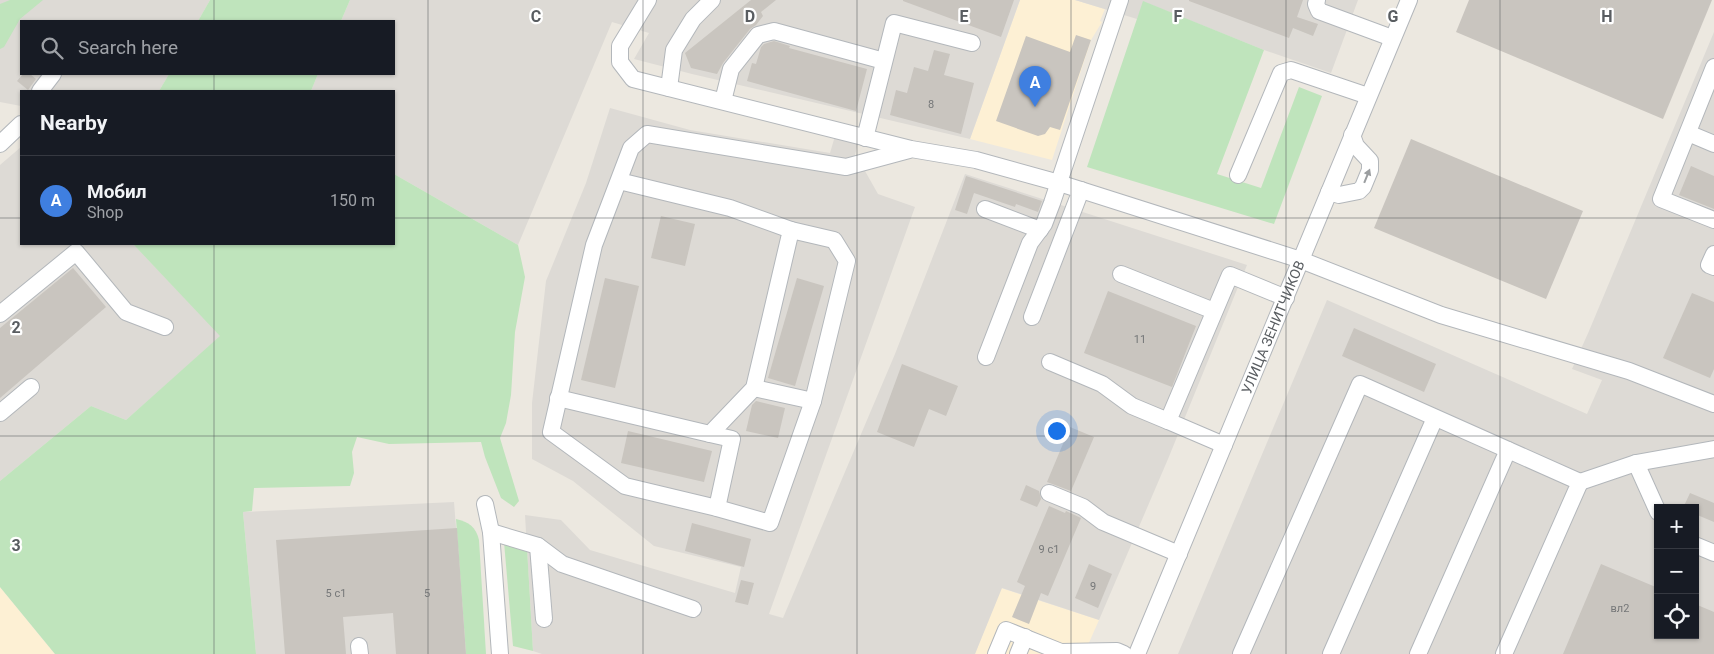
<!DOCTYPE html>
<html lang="en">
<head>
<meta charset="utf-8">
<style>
	:root { --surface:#171b24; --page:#20242c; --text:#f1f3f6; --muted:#9ea1a6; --line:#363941; --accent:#0b8043 }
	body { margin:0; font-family:Roboto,sans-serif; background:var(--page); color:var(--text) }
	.controls { position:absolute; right:15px; bottom:15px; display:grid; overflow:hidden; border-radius:0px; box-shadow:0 1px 4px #0004 }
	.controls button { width:45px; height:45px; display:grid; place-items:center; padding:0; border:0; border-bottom:1px solid var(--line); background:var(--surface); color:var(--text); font:25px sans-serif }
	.you { position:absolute; left:1056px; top:430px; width:18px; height:18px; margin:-12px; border:4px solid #fff; border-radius:50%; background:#1a73e8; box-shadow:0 0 0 8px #1a73e833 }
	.badge { display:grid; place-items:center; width:32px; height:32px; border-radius:50%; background:var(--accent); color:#fff; font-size:16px; font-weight:700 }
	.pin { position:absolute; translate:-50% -41px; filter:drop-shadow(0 1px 2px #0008) }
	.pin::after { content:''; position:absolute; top:26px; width:18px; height:15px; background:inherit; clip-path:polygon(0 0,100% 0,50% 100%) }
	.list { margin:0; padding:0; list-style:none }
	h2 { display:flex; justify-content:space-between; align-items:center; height:65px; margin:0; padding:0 20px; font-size:21px }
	h2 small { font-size:16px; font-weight:400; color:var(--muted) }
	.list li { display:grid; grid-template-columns:32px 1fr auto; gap:15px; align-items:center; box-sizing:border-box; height:90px; padding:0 20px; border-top:1px solid var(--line) }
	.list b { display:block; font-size:19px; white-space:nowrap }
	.list p { margin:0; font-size:16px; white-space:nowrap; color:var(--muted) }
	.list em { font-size:16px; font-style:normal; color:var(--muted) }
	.icon { flex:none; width:28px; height:28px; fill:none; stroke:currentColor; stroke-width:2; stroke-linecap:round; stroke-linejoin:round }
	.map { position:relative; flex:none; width:1714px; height:654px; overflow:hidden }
	.search { position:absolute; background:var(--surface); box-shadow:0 1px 4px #0004; left:20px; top:20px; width:375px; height:55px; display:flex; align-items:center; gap:12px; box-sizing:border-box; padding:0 18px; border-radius:0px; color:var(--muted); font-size:19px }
	.panel { position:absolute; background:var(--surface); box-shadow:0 1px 4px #0004; left:20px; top:90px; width:375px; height:155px; border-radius:0px }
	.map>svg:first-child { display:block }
	.commercial { fill:#fdf0d4 }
	.industrial { fill:#dddad5; fill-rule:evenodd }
	.green { fill:#bfe4bc }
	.building { fill:#c9c5bf }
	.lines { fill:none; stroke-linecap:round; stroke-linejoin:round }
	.minor-casing { stroke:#b3b7bb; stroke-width:18 }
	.minor { stroke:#fff; stroke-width:16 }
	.oneway { fill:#9b9ea0 }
	.grid { fill:none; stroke:#595d61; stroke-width:1; stroke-opacity:0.55 }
	.labels { text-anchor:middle; stroke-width:4.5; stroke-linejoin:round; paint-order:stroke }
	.number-label { font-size:11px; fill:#757778 }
	.street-label { font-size:14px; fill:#595d61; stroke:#fff }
	.grid-label { font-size:16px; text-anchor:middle; font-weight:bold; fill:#595d61; stroke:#fff; stroke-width:4.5; stroke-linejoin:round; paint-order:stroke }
</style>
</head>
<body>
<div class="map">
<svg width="1714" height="654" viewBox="0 0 1714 654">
	<rect width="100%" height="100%" fill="#ece8e0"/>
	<!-- commercial -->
	<g class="commercial">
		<polygon points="1020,0 1075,0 1105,9 1100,21 1102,22 1091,40 1052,160 970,139"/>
		<polygon points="0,587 40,636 55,654 0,654"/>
		<polygon points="1001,588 1099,620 1084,654 975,654"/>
	</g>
	<!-- industrial -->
	<g class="industrial">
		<polygon points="0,0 210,0 198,21 21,21 21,74 169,74 159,91 21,91 21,106 0,102"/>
		<polygon points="350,0 1020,0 970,139 692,74 634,59 649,33 612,22 518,245 394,174 394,91 311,91 318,74 394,74 394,21 341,21"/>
		<polygon points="1075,0 1358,0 1331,73 1264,50 1144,2 1137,19"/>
		<path d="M1714 32V654H1178L1327 300 1587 414 1602 380 1572 369 1589 331ZM1658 508H1695V635H1658Z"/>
		<polygon points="610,108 690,130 830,153 835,136 858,143 855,155 856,171 865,171 878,194 915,207 769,614 783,618 895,354 965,174 1247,265 1168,459 1099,620 1002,588 975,654 542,654 533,651 525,515 561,520 590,550 735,593 741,567 654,546 573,481 532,459 532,403 546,281 586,183"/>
		<polygon points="21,147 21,244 133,244 221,336 126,420 91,406 0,481 0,165"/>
		<polygon points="454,502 466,654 256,654 243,512"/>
	</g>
	<!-- green -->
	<g class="green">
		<polygon points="10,0 43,0 20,19 4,47 0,49 0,4"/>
		<polygon points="210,0 350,0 341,21 198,21"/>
		<polygon points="1143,1 1264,50 1217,174 1261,188 1299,87 1322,96 1274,224 1087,167"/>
		<polygon points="169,74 318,74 311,91 159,91"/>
		<polygon points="394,174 518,245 525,277 515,332 511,395 506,423 500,438 519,501 514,507 501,498 485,457 481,442 389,444 357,437 352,452 354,473 350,486 254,488 252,511 243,512 256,654 55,654 0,587 0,481 91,406 126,420 220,336 133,244 394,244"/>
		<path d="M456 519C469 522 476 527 479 540L486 654H466Z"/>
		<polygon points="504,542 527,548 533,651 513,646"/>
	</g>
	<!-- building -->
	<g class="building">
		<polygon points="751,0 776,0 761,12 763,16 756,25 750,29 723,63 717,74 691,68 685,53"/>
		<polygon points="903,0 1014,0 1001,37 903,1"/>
		<polygon points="1189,0 1303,0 1297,17 1318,24 1313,36 1293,28 1289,38 1189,1"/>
		<polygon points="1469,0 1712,0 1663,119 1456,32"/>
		<polygon points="1076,35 1091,40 1060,130 1050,127 1045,134 1038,136 996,121 1026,36 1070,52"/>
		<polygon points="774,41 790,46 789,48 867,69 856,111 747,81 752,63 756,64 761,47 764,44"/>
		<polygon points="934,50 950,54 944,75 974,83 961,134 890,115 896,90 907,93 914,67 928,71"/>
		<polygon points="23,74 30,74 36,79 28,90 17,81"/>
		<polygon points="1411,139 1583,211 1546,299 1374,228"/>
		<polygon points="1691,166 1714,176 1714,209 1679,195"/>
		<polygon points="966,176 1042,201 1038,212 1016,204 1015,207 974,193 967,214 955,210"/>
		<polygon points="661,216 695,224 685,266 651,258"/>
		<polygon points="73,268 106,307 0,398 0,328"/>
		<polygon points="605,278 639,286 615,388 581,380"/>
		<polygon points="797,278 824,286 795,386 768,378"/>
		<polygon points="1108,291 1196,326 1172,387 1084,353"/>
		<polygon points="1692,293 1714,302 1714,369 1710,378 1663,358"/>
		<polygon points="1354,328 1436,364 1424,392 1342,356"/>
		<polygon points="902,364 958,386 946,416 929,409 914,447 877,432"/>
		<polygon points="756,401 785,408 778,438 746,431 752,405"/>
		<polygon points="1070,427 1094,437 1071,491 1047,482"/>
		<polygon points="628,431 712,451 704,482 621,463"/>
		<polygon points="1026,485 1039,491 1041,499 1037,507 1020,500"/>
		<polygon points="1690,493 1714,503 1714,522 1695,514 1695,508 1683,508"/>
		<polygon points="1049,506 1065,513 1066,511 1081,518 1048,596 1041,593 1029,624 1012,617 1025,586 1017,582"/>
		<polygon points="692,523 751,539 744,567 685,551"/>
		<polygon points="457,528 466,654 396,654 393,613 343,617 346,654 285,654 276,540"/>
		<polygon points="1089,564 1112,574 1098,608 1075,598"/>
		<polygon points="1601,564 1658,588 1658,635 1695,635 1695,604 1714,612 1714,654 1563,654"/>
		<polygon points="741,580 754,583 748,605 735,602"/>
	</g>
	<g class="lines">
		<!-- minor casing -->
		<g class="minor-casing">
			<g id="minor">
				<polyline points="648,0 620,46 620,62 633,79 911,149 976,160 1059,183 1301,260 1441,315 1629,371 1714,404"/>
				<polyline points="1317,0 1316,4 1319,11 1392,38"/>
				<polyline points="1714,67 1661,199 1714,220"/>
				<polyline points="669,88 674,50 693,19 712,0"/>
				<polyline points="40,91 53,74"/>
				<polyline points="723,101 731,69 758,35 774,31 884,61"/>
				<polyline points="1688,133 1714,144"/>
				<polyline points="865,138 894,23 972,43"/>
				<polyline points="0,144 21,124"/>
				<polyline points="1238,175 1281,73 1291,70 1368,96"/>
				<polyline points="1329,192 1339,195 1359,191 1363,187 1370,170 1370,161 1356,146 1352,135"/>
				<polyline points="985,209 1040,230"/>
				<polyline points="791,230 834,240 847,261 813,401 770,523 717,508 625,486 551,432 594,245 631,148 647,134 846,167 909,150"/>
				<polyline points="1714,254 1709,265 1714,267"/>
				<polyline points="1121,274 1214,311"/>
				<polyline points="0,314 76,252 126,312 165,327"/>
				<polyline points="1032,317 1081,190"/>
				<polyline points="986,357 1030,243 1044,224 1052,203 1120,0"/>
				<polyline points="1050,362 1102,384 1132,406 1168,421"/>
				<polyline points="754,388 813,401"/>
				<polyline points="558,398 710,434 754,388 791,230 730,208 619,181"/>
				<polyline points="0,413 31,387"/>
				<polyline points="710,434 732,439 717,508"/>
				<polyline points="1224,445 1168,421 1230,275 1286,298"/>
				<polyline points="1636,463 1658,512"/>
				<polyline points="1580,482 1636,463 1714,449"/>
				<polyline points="1049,493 1083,507 1103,522 1179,554"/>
				<polyline points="485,504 491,532 500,654"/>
				<polyline points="491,532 538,546 562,564 693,609"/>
				<polyline points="1695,545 1714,553"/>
				<polyline points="538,546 544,619"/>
				<polyline points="359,646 360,654"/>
				<polyline points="996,654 1006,630 1061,652"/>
				<polyline points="1018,654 1025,637"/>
				<polyline points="1060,654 1061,652 1117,651 1124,654"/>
				<path id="s1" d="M1137 654 1409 0"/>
				<polyline points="1241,654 1360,384 1580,482 1504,654"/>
				<polyline points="1331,654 1435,418"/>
				<polyline points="1418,654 1508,450"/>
			</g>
		</g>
		<!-- minor -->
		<use href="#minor" class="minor"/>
	</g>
	<!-- one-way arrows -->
	<defs><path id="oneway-solid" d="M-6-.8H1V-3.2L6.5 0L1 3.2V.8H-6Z" transform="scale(1.25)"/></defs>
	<use class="oneway" href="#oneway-solid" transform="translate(1367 176) rotate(-68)"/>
	<!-- grid -->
	<path class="grid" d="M214 0V21M428 0V654M643 0V654M857 0V654M1071 0V654M1286 0V654M1500 0V654M214 74V91M0 218H21M394 218H1714M214 244V654M0 436H1714"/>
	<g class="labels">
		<!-- number labels -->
		<g class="number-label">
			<text x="931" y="108">8</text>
			<text x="1140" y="343">11</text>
			<text x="1049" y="553">9 с1</text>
			<text x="1093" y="590">9</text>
			<text x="336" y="597">5 с1</text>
			<text x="427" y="597">5</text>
			<text x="1620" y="612">вл2</text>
		</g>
		<!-- street labels -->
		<g class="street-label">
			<text dy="5" stroke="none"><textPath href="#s1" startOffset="354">УЛИЦА ЗЕНИТЧИКОВ</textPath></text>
		</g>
	</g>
	<g class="grid-label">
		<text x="536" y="22">C</text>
		<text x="750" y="22">D</text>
		<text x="964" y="22">E</text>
		<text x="1178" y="22">F</text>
		<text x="1393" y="22">G</text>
		<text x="1607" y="22">H</text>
		<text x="16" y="333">2</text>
		<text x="16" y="551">3</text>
	</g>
</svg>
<div class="controls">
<button>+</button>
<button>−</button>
<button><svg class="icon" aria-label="locate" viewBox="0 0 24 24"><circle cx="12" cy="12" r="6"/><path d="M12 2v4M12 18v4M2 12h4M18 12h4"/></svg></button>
</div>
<div class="you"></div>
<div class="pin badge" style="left:1035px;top:107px;background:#3f7fe0">A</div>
<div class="search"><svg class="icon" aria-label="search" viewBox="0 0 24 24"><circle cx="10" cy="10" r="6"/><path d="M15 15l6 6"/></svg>Search here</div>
<section class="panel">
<h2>Nearby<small></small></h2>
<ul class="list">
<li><span class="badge" style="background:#3f7fe0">A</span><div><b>Мобил</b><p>Shop</p></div><em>150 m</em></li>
</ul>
</section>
</div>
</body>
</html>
